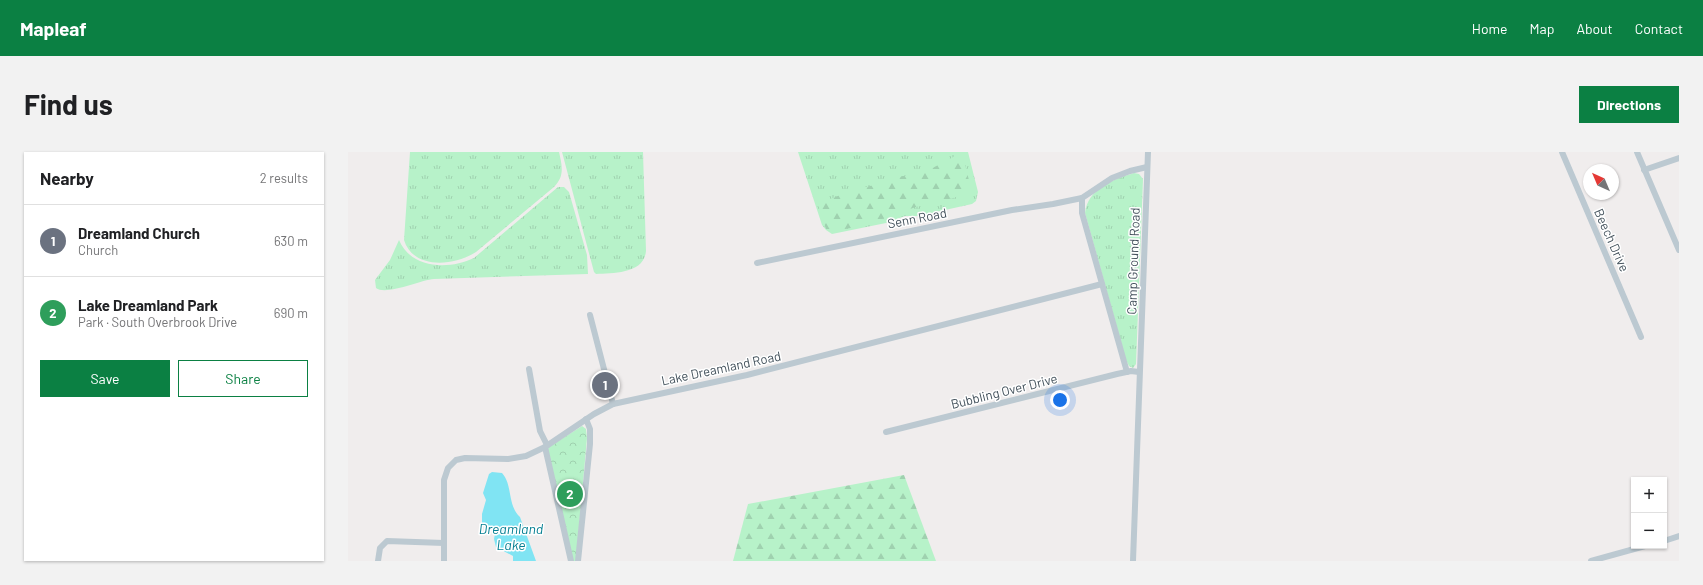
<!DOCTYPE html>
<html lang="en">
<head>
<meta charset="utf-8">
<style>
	:root { --surface:#fff; --page:#f2f2f2; --text:#202124; --muted:#757577; --line:#e0e0e0; --accent:#0b8043 }
	body { margin:0; font-family:Barlow,sans-serif; background:var(--page); color:var(--text) }
	.controls { position:absolute; right:12px; bottom:12px; display:grid; overflow:hidden; border-radius:0px; box-shadow:0 1px 3px #0004 }
	.controls button { width:36px; height:36px; display:grid; place-items:center; padding:0; border:0; border-bottom:1px solid var(--line); background:var(--surface); color:var(--text); font:20px sans-serif }
	.compass { position:absolute; left:1235px; top:12px; width:36px; height:36px; border-radius:50%; background:var(--surface); box-shadow:0 1px 3px #0004; rotate:316deg }
	.you { position:absolute; left:712px; top:248px; width:14px; height:14px; margin:-10px; border:3px solid #fff; border-radius:50%; background:#1a73e8; box-shadow:0 0 0 6px #1a73e833 }
	.badge { display:grid; place-items:center; width:26px; height:26px; border-radius:50%; background:var(--accent); color:#fff; font-size:13px; font-weight:700 }
	.pin { position:absolute; translate:-50% -50%; border:2px solid #fff; box-shadow:0 1px 4px #0006 }
	.list { margin:0; padding:0; list-style:none }
	h2 { display:flex; justify-content:space-between; align-items:center; height:52px; margin:0; padding:0 16px; font-size:17px }
	h2 small { font-size:13px; font-weight:400; color:var(--muted) }
	.list li { display:grid; grid-template-columns:26px 1fr auto; gap:12px; align-items:center; box-sizing:border-box; height:72px; padding:0 16px; border-top:1px solid var(--line) }
	.list b { display:block; font-size:15px; white-space:nowrap }
	.list p { margin:0; font-size:13px; white-space:nowrap; color:var(--muted) }
	.list em { font-size:13px; font-style:normal; color:var(--muted) }
	.actions { display:flex; gap:8px; padding:12px 16px }
	.actions a { flex:1; padding:9px 0; border:1px solid var(--accent); border-radius:0px; text-align:center; font-size:14px; color:var(--accent) }
	.actions .main { background:var(--accent); color:#fff }
	.map { position:relative; flex:none; width:1331px; height:409px; overflow:hidden; border-radius:0px }
	header { display:flex; align-items:center; gap:24px; box-sizing:border-box; height:56px; padding:0 20px; background:var(--accent); color:#fff }
	header strong { font-size:19px }
	nav { display:flex; gap:22px; margin-inline-start:auto; font-size:14px }
	.intro { display:flex; align-items:center; justify-content:space-between; box-sizing:border-box; height:96px; padding:0 24px }
	h1 { margin:0; font-size:28px }
	.button { padding:10px 18px; border-radius:0px; background:var(--accent); color:#fff; font-size:14px; font-weight:700 }
	main { display:flex; gap:24px; padding:0 24px }
	aside { flex:1; background:var(--surface); border-radius:0px; box-shadow:0 1px 3px #0004 }
	.map>svg:first-child { display:block }
	.grass { fill:url(#grass-tufts) }
	.forest { fill:url(#forest-firs) }
	.park { fill:url(#park-crowns) }
	.garden { fill:#b7f2c9 }
	.water { fill:#80e4f3 }
	.lines { fill:none; stroke-linecap:round; stroke-linejoin:round }
	.minor { stroke:#bcc9d1; stroke-width:6 }
	.labels { text-anchor:middle; stroke-width:3; stroke-linejoin:round; paint-order:stroke }
	.street-label { font-size:13px; fill:#44525c; stroke:#fff }
	.water-label { font-size:14px; font-style:italic; fill:#047f92; stroke:#fff }
</style>
</head>
<body>
<header>
<strong>Mapleaf</strong>
<nav><a>Home</a><a>Map</a><a>About</a><a>Contact</a></nav>
</header>
<div class="intro"><h1>Find us</h1><a class="button">Directions</a></div>
<main>
<aside>
<h2>Nearby<small>2 results</small></h2>
<ul class="list">
<li><span class="badge" style="background:#6b7280">1</span><div><b>Dreamland Church</b><p>Church</p></div><em>630 m</em></li>
<li><span class="badge" style="background:#2e9e5b">2</span><div><b>Lake Dreamland Park</b><p>Park · South Overbrook Drive</p></div><em>690 m</em></li>
</ul>
<div class="actions"><a class="main">Save</a><a>Share</a></div>
</aside>
<div class="map">
<svg width="1331" height="409" viewBox="0 0 1331 409">
	<defs>
		<pattern id="grass-tufts" width="24" height="20" patternUnits="userSpaceOnUse"><rect width="24" height="20" fill="#b7f2c9"/><path d="M3 7l-1-3M5 7V3M7 7l1-3M15 17l-1-3M17 17v-4M19 17l1-3" fill="none" stroke="#9fd1af"/></pattern>
		<pattern id="forest-firs" width="22" height="20" patternUnits="userSpaceOnUse"><rect width="22" height="20" fill="#b7f2c9"/><path d="M5 1l3.5 6h-7zM16 11l3.5 6h-7z" fill="#9fd1af"/></pattern>
		<pattern id="park-crowns" width="20" height="18" patternUnits="userSpaceOnUse"><rect width="20" height="18" fill="#b7f2c9"/><path d="M2 6a3 3 0 1 1 6 0M12 15a3 3 0 1 1 6 0" fill="none" stroke="#9fd1af"/></pattern>
	</defs>
	<rect width="100%" height="100%" fill="#f0eded"/>
	<!-- grass -->
	<g class="grass">
		<path d="M62 0H211C214 13 217 24 206 35L128 100C107 114 65 118 56 88Z"/>
		<path d="M214 0H295L298 99C296 122 265 121 248 122L246 120Z"/>
		<polygon points="450,0 620,0 630,40 628,49 624,52 570,64 557,64 538,71 484,82 478,78 474,73"/>
		<path d="M786 21 791 22 795 27 788 212 785 216 781 214 778 208 737 61C739 37 766 27 786 21Z"/>
		<path d="M210 35H216L221 40 239 103 240 122 86 127C72 128 38 144 28 136L27 128 42 108 51 88C63 117 101 118 126 106Z"/>
	</g>
	<!-- forest -->
	<g class="forest">
		<path d="M611 2 616 9 623 36C620 40 617 42 613 43 603 48 590 48 580 51 556 58 501 83 478 77L468 47 475 50 502 39 538 30 545 26 577 20Z"/>
		<polygon points="556,323 588,409 385,409 400,352"/>
	</g>
	<!-- park -->
	<polygon class="park" points="234,274 238,277 239,286 228,409 225,409 199,298 201,295"/>
	<!-- garden -->
	<polygon class="garden" points="225,326 229,348 216,350 212,328"/>
	<!-- water -->
	<path class="water" d="M144 320 154 321C165 333 159 353 172 365L188 409H165V404L148 395 146 387 148 376 134 373V362L138 348 135 341 141 322Z"/>
	<g class="lines">
		<!-- minor -->
		<g class="minor">
			<polyline points="1214,0 1293,185"/>
			<polyline points="1289,0 1331,98"/>
			<polyline points="1296,18 1331,6"/>
			<polyline points="734,46 734,61 779,220"/>
			<polyline points="409,111 664,58 705,52 734,46 764,26 782,19 799,15"/>
			<polyline points="242,163 265,252"/>
			<polyline points="181,217 192,279 199,293"/>
			<polyline points="538,280 769,222 783,219 791,220"/>
			<polyline points="197,295 223,409"/>
			<polyline points="1316,389 1331,384"/>
			<polyline points="30,409 32,396 39,389 96,391"/>
			<polyline points="96,409 96,328 100,316 108,308 117,306 160,307 178,304 197,295 246,262 265,252 399,223 754,132"/>
			<polyline points="230,409 242,292 242,277 238,267"/>
			<polyline points="785,409 800,0"/>
			<polyline points="1243,409 1297,394"/>
		</g>
	</g>
	<g class="labels">
		<!-- street labels -->
		<g class="street-label">
			<text transform="translate(569 66) rotate(-11)" y="5">Senn Road</text>
			<text transform="translate(1264 88) rotate(66)" y="5">Beech Drive</text>
			<text transform="translate(785 109) rotate(-88)" y="5">Camp Ground Road</text>
			<text transform="translate(373 216) rotate(-12)" y="5">Lake Dreamland Road</text>
			<text transform="translate(656 239) rotate(-14)" y="5">Bubbling Over Drive</text>
		</g>
		<!-- water labels -->
		<g class="water-label">
			<text x="163" y="382">Dreamland<tspan x="163" dy="16">Lake</tspan></text>
		</g>
	</g>
</svg>
<div class="controls">
<button>+</button>
<button>−</button>
</div>
<svg class="compass" viewBox="-18 -18 36 36"><path d="M0-13l5 13h-10z" fill="#e53935"/><path d="M0 13l5-13h-10z" fill="#757577"/></svg>
<div class="you"></div>
<div class="pin badge" style="left:257px;top:233px;background:#6b7280">1</div>
<div class="pin badge" style="left:222px;top:342px;background:#2e9e5b">2</div>
</div>
</main>
</body>
</html>
